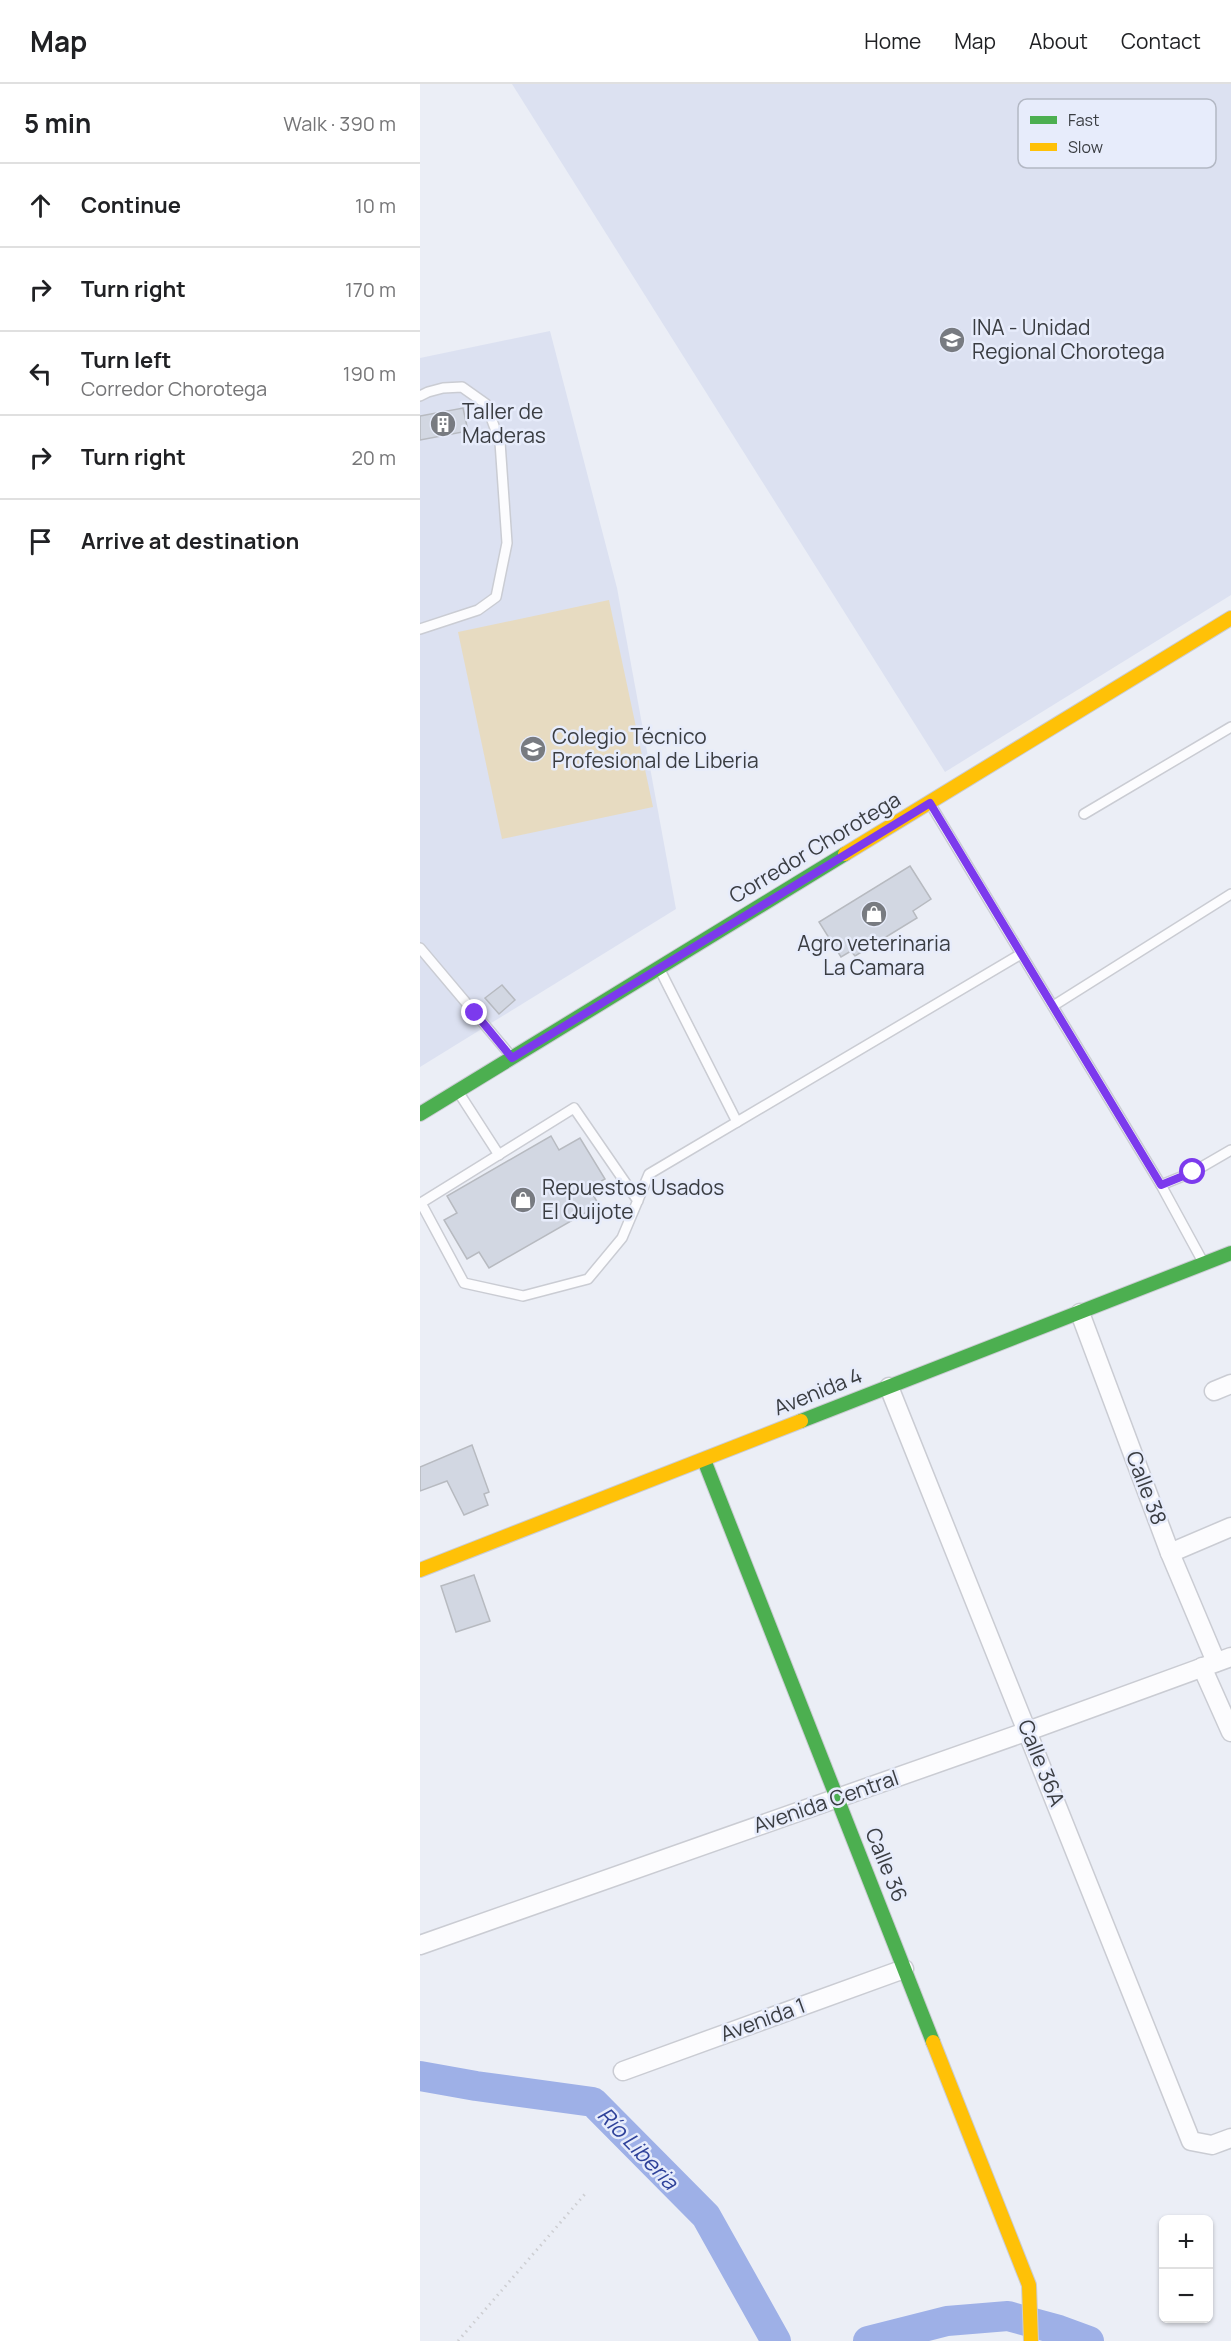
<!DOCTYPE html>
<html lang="en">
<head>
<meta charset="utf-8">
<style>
	:root { --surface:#fff; --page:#f2f2f2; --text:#202124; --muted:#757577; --line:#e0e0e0 }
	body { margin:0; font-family:Manrope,sans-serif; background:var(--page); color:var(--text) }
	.controls { position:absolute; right:18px; bottom:18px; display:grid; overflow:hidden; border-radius:9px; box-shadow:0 2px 4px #0004 }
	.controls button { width:54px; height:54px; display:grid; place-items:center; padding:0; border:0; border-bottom:2px solid var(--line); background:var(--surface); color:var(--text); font:30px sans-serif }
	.stop { position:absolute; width:18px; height:18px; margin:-14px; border:4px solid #7c3aed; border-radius:50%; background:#fff }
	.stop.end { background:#7c3aed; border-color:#fff; box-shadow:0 2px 6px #0008 }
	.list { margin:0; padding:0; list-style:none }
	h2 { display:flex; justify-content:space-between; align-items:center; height:78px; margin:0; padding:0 24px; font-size:26px }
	h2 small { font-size:20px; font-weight:400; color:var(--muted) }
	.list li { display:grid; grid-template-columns:39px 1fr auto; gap:18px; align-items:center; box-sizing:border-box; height:84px; padding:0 24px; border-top:2px solid var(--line) }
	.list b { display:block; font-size:22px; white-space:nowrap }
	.list p { margin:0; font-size:20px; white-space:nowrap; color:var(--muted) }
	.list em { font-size:20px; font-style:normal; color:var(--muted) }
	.icon { flex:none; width:33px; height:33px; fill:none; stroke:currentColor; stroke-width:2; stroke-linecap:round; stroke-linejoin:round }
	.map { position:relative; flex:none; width:811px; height:2257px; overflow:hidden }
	header { display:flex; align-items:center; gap:36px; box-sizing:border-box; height:84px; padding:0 30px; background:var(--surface); border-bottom:2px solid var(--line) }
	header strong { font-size:28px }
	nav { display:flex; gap:33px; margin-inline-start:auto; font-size:21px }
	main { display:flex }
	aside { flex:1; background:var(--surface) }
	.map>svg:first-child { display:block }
	.built { fill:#dce1f1 }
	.grass { fill:#e7dbc1 }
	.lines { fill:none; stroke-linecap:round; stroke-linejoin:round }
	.river { stroke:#9eb0e7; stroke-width:30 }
	.building { fill:#d2d7e2; stroke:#b7bac0; stroke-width:1.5 }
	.lane-casing { stroke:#caccd3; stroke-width:12 }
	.street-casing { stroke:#caccd3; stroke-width:21 }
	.fast-casing { stroke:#caccd3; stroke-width:16 }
	.slow-casing { stroke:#caccd3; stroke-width:16 }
	.path { stroke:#cdced2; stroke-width:3; stroke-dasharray:1.5 4.5; stroke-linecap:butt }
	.lane { stroke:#fcfcfe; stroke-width:9 }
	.street { stroke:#fcfcfe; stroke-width:18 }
	.fast { stroke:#4caf50; stroke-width:14 }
	.slow { stroke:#ffc107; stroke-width:14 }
	.route { stroke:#7c3aed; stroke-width:8 }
	.labels { text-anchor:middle; stroke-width:5; stroke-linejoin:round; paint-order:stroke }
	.poi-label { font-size:21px; fill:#3a3d42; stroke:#e7ecfb; text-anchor:start }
	.street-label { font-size:21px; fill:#3a3d42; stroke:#e7ecfb }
	.water-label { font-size:22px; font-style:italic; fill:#2f429a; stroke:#e7ecfb }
	.key { fill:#e7ecfb; stroke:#b3b8c4; stroke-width:1.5 }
	.key-label { font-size:16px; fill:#3a3d42 }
</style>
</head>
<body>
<header>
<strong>Map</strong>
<nav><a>Home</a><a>Map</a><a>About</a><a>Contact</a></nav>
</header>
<main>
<aside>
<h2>5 min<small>Walk · 390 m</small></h2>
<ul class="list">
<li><svg class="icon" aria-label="ahead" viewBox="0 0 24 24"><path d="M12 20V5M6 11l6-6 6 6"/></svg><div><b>Continue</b></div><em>10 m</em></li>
<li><svg class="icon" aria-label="right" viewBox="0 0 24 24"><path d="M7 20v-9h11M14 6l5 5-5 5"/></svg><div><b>Turn right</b></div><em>170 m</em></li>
<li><svg class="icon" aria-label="left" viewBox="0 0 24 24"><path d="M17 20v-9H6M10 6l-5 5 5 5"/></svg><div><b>Turn left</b><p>Corredor Chorotega</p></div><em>190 m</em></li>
<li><svg class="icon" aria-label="right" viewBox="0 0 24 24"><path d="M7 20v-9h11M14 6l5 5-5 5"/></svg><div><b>Turn right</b></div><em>20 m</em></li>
<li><svg class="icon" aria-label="arrive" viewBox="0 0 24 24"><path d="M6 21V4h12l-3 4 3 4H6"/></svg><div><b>Arrive at destination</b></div></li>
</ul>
</aside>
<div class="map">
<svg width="811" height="2257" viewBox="0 0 811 2257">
	<rect width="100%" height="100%" fill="#ebeef6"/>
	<!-- built -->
	<g class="built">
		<polygon points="92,0 811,0 811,511 525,688"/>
		<polygon points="130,247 197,504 256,825 0,983 0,274"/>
	</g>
	<!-- grass -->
	<polygon class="grass" points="189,516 233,723 82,755 38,548"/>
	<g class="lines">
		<!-- river -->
		<g class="river">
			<polyline points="0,1992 56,2002 173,2018 286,2132 356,2257"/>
			<polyline points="448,2257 527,2237 588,2232 639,2246 669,2257"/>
		</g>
	</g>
	<!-- building -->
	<g class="building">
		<polygon points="43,324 48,347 0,356 0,332"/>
		<polygon points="490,782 511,815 493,827 497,834 435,872 431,867 421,873 399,838"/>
		<polygon points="82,901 95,916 79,930 65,914"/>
		<polygon points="131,1052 139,1066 160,1054 185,1095 169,1104 179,1121 69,1184 59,1168 47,1175 24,1136 37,1129 27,1112"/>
		<polygon points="52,1361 69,1408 64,1410 68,1421 44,1431 27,1397 0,1407 0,1383"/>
		<polygon points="54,1491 70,1537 36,1548 21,1502"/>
	</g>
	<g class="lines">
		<!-- lane casing -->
		<g class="lane-casing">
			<g id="lane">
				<polyline points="0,312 8,308 23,304 42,303 66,320 80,358 87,459 76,513 58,526 0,545"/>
				<polyline points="511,721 741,1101 773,1088 811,1066"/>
				<polyline points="664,730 811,643"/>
				<polyline points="0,864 91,972"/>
				<polyline points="241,888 317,1038"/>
				<polyline points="633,922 811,810"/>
				<polyline points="39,1009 79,1071"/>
				<polyline points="741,1101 783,1178"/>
				<polyline points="218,1117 154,1024 1,1119 44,1199 103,1212 168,1195 202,1154 229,1090 601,870"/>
			</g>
		</g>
		<!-- street casing -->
		<g class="street-casing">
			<g id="street">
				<polyline points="660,1229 750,1469 796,1578"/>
				<polyline points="469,1303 771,2057 792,2061 811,2054"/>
				<polyline points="794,1307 811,1300"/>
				<polyline points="750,1469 811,1443"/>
				<polyline points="782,1583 811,1648"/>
				<polyline points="0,1861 608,1647 811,1573"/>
				<polyline points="203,1987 484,1885"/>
			</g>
		</g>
		<!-- fast casing -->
		<g class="fast-casing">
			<g id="fast">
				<polyline points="0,1030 425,770"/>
				<polyline points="381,1337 811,1169"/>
				<polyline points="284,1376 513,1958"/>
			</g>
		</g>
		<!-- slow casing -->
		<g class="slow-casing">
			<g id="slow">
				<polyline points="425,770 811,534"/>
				<polyline points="0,1486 381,1337"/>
				<polyline points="513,1958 609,2201 611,2257"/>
			</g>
		</g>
		<!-- path -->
		<polyline class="path" points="38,2257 165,2110"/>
		<!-- lane -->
		<use href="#lane" class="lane"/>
		<!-- street -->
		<use href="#street" class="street"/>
		<!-- fast -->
		<use href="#fast" class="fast"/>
		<!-- slow -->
		<use href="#slow" class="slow"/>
	</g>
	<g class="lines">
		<!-- route -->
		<polyline class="route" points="55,929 92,974 510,719 741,1101 773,1088"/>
	</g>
	<!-- icons -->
	<defs>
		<g id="university-disc" transform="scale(1.35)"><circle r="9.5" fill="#787b81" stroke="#e7ecfb"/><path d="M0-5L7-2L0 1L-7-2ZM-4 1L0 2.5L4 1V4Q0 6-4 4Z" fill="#fff"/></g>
		<g id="building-disc" transform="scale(1.35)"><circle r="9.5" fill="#787b81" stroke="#e7ecfb"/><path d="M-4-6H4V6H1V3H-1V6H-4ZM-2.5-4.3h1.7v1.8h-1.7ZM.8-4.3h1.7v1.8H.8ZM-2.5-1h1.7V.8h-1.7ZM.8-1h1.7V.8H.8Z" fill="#fff"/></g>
		<g id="school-disc" transform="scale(1.35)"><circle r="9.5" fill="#787b81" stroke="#e7ecfb"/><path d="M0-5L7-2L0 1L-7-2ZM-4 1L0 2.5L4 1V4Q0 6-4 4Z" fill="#fff"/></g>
		<g id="shop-disc" transform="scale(1.35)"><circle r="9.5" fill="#787b81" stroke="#e7ecfb"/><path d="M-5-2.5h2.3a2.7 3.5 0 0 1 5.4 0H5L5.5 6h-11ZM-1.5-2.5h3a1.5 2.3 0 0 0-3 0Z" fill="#fff"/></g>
	</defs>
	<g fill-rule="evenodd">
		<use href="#university-disc" x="532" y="256"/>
		<use href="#building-disc" x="23" y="340"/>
		<use href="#school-disc" x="113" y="665"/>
		<use href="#shop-disc" x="454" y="830"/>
		<use href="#shop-disc" x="103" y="1116"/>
	</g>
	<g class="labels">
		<!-- poi labels -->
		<g class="poi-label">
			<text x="552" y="251">INA - Unidad<tspan x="552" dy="24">Regional Chorotega</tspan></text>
			<text x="42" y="335">Taller de<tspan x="42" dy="24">Maderas</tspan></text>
			<text x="132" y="660">Colegio Técnico<tspan x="132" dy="24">Profesional de Liberia</tspan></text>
			<text x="454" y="867" text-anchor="middle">Agro veterinaria<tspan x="454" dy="24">La Camara</tspan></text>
			<text x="122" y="1111">Repuestos Usados<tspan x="122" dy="24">El Quijote</tspan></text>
		</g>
		<!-- street labels -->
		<g class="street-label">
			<text transform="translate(395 764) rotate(-31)" y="7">Corredor Chorotega</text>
			<text transform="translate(398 1308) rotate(-22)" y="7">Avenida 4</text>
			<text transform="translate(726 1404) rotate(69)" y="7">Calle 38</text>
			<text transform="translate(621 1679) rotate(68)" y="7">Calle 36A</text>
			<text transform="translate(406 1718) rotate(-19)" y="7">Avenida Central</text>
			<text transform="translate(466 1781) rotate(68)" y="7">Calle 36</text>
			<text transform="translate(343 1936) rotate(-20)" y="7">Avenida 1</text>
		</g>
		<!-- water labels -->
		<g class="water-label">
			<text transform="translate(218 2064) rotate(46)" y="8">Río Liberia</text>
		</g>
	</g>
	<!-- legend -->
	<rect x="598" y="15" width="198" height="69" rx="9" class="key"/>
	<rect x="610" y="32" width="27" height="8" fill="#4caf50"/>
	<rect x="610" y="59" width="27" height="8" fill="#ffc107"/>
	<g class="key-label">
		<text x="648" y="42">Fast</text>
		<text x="648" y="69">Slow</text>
	</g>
</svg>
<div class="controls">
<button>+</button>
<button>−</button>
</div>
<div class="stop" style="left:773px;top:1088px"></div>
<div class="stop end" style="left:55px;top:929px"></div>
</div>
</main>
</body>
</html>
